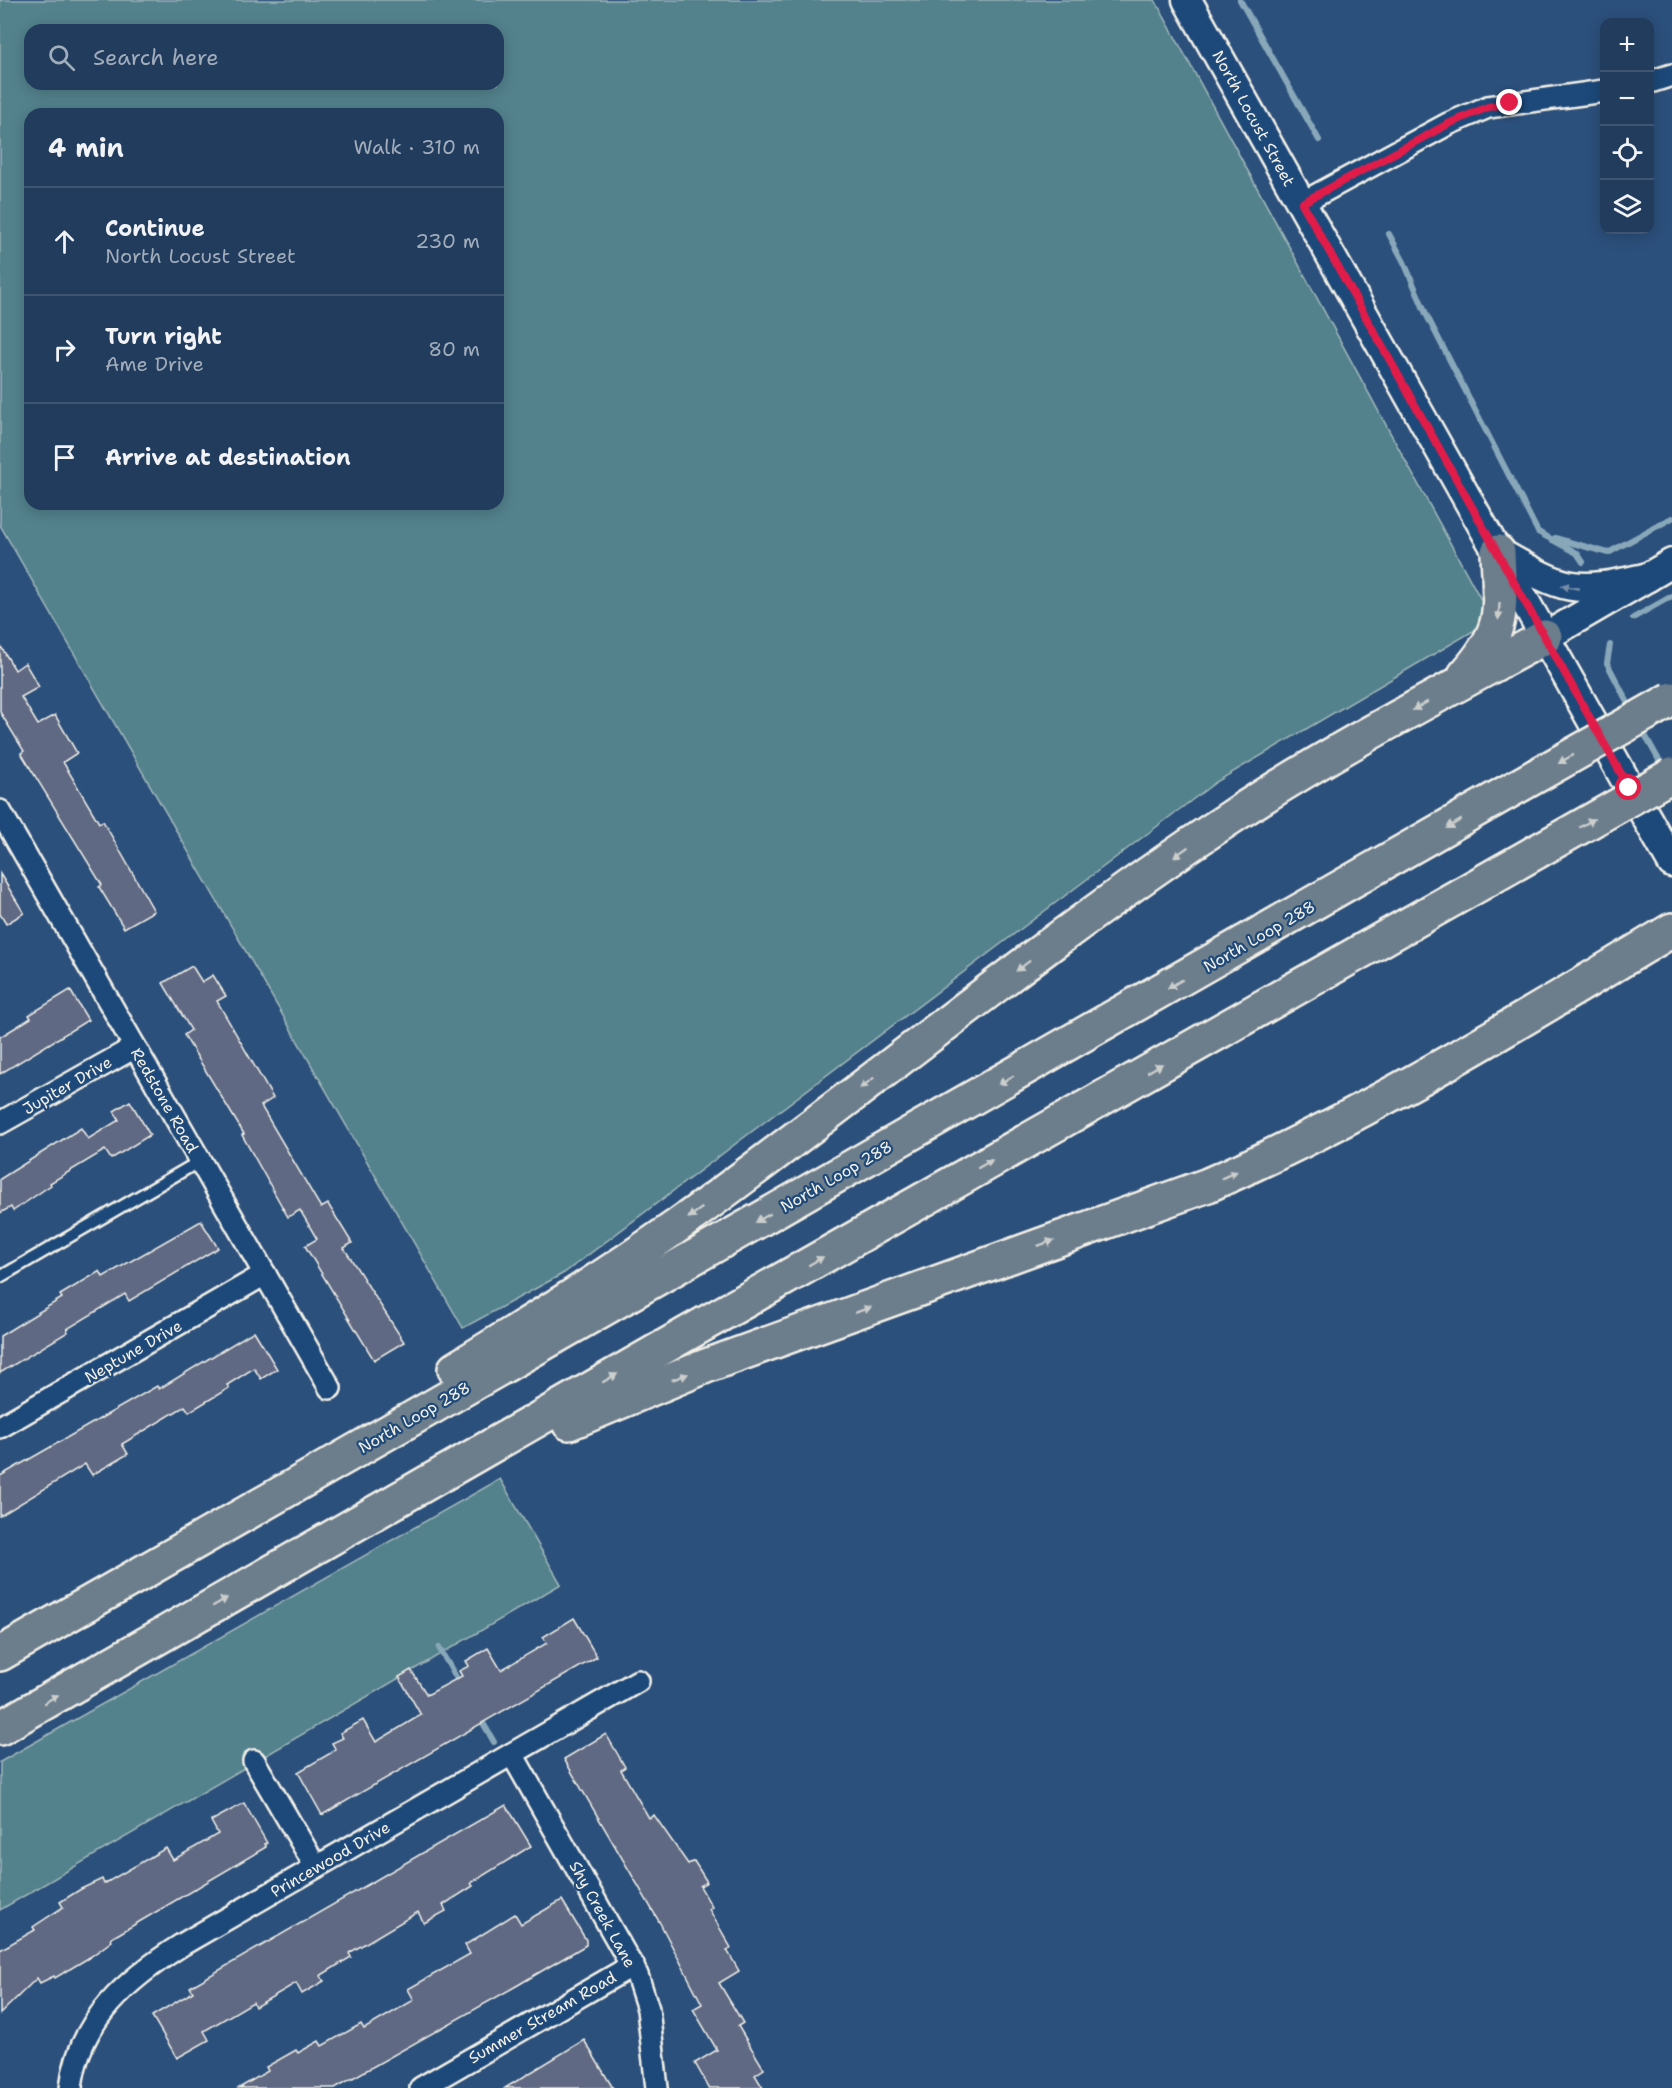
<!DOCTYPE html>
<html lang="en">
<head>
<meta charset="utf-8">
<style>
	:root { --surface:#213c5d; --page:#2d4766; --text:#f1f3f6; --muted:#a2adbc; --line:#3e5672 }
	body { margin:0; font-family:"Shantell Sans",sans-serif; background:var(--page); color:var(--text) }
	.controls { position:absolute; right:18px; top:18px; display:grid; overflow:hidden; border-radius:12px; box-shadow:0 3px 15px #0003 }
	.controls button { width:54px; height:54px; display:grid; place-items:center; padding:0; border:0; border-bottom:2px solid var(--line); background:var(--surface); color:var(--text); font:30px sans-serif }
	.stop { position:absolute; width:18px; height:18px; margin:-14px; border:4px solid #e11d48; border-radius:50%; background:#fff }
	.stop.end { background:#e11d48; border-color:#fff; box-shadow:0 2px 6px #0008 }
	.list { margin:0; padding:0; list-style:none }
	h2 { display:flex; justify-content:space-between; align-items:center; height:78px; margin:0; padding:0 24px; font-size:26px }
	h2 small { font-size:20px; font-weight:400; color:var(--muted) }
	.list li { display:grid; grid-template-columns:39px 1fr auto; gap:18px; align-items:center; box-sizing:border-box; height:108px; padding:0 24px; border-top:2px solid var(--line) }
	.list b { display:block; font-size:22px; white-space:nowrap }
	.list p { margin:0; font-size:20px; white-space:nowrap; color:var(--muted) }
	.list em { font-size:20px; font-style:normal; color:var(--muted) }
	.icon { flex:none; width:33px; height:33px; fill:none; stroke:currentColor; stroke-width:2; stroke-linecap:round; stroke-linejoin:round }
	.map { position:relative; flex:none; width:1672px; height:2088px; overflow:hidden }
	.search { position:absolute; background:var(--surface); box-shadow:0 3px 15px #0003; left:24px; top:24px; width:480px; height:66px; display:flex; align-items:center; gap:15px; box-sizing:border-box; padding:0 21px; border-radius:18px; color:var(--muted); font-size:22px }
	.panel { position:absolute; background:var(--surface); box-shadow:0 3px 15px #0003; left:24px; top:108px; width:480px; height:402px; border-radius:18px }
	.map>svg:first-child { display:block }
	.green { fill:#52828d; stroke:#a3baba; stroke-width:1.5; fill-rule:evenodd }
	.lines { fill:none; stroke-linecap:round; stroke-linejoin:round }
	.stream { stroke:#88a8ba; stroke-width:6 }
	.building { fill:#606983; stroke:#f4f1e8; stroke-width:1.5 }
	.service-casing { stroke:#f4f1e8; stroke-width:15 }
	.minor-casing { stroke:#f4f1e8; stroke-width:26 }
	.secondary-casing { stroke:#f4f1e8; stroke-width:33 }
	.motorway-casing { stroke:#f4f1e8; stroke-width:38 }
	.service { stroke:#1f4a7a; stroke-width:10 }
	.minor { stroke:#1f4a7a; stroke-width:21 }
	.secondary { stroke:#1f4a7a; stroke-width:28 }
	.motorway { stroke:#6c7d8c; stroke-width:33 }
	.motorway-bridge-casing { stroke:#f4f1e8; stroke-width:38; stroke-linecap:butt }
	.motorway-bridge { stroke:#6c7d8c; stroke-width:33 }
	.oneway { fill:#748da6 }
	.oneway2 { fill:#cbcecc }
	.route { stroke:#e11d48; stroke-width:8 }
	.labels { text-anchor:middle; stroke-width:4.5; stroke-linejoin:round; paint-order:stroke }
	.street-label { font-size:16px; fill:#f4f1e8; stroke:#1f4a7a }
</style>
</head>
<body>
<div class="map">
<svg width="1672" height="2088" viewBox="0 0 1672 2088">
	<rect width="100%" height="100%" fill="#2c507c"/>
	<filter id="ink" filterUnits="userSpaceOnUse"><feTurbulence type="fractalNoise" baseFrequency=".0167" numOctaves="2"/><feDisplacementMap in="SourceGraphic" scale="12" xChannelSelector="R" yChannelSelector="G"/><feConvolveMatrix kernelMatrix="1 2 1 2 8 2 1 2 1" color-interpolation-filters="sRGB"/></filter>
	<g filter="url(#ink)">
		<!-- green -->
		<g class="green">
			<path d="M0 0H1155L1492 620 1216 782 564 1273 463 1328 0 525ZM30 30H498V84H30ZM30 114H498V504H30Z"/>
			<polygon points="500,1479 561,1584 0,1910 0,1762"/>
		</g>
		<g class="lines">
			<!-- stream -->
			<g class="stream">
				<polyline points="1240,0 1319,140"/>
				<polyline points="1389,234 1404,262 1427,316 1538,532 1577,553 1583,562"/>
				<polyline points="1555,538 1608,553 1672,518"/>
				<polyline points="1633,618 1672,596"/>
				<polyline points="1610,645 1607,663 1632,711"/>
				<polyline points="1641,728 1664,769"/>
				<polyline points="439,1648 460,1684"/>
				<polyline points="479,1716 494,1742"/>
			</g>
		</g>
		<!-- building -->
		<g class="building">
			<polygon points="0,645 15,670 25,663 39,687 21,697 38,725 55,715 77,753 63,762 99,823 103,821 154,911 124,928 99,887 102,885 21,753 24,751 0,712"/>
			<polygon points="0,874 24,913 6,924 0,914"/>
			<polygon points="192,966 202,982 213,975 226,996 217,1001 273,1098 261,1106 321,1208 328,1204 352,1243 344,1248 404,1342 374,1360 305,1246 317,1239 300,1210 288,1217 242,1135 244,1134 184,1035 191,1030 163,983"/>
			<polygon points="70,990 88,1020 0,1074 0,1037 31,1018 29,1015"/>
			<polygon points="130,1101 150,1135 111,1159 105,1150 50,1183 51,1185 13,1211 11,1207 0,1213 0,1179 81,1128 88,1139 119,1120 114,1111"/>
			<polygon points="201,1221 218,1248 129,1301 125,1294 67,1329 68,1332 0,1373 0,1336 62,1298 60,1295 100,1271 103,1277"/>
			<polygon points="254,1331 277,1369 261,1379 254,1368 227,1385 229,1388 189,1412 185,1406 122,1444 128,1454 92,1475 85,1464 0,1516 0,1476 157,1386 159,1389"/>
			<polygon points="574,1618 597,1657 322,1815 298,1772 336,1750 332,1743 343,1738 340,1733 363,1720 376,1742 421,1715 399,1677 411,1670 427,1695 462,1676 459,1671 469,1666 466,1661 488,1648 501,1670 547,1643 543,1637"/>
			<polygon points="606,1734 625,1767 621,1770 649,1818 654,1815 688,1864 694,1861 707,1882 700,1886 712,1907 709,1909 731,1948 727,1950 739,1971 719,1983 743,2023 738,2026 764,2069 755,2075 763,2088 709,2088 695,2063 717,2050 693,2009 702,2004 660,1923 564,1759"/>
			<polygon points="244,1803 267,1843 264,1844 266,1847 110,1939 112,1941 90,1957 55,1978 54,1976 40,1983 37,1978 0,2014 0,1950 35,1930 33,1927 63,1907 60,1902 81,1889 102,1879 104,1884 166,1848 173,1860 218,1834 211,1821"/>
			<polygon points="506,1805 531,1846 471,1883 473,1886 443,1905 446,1911 424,1923 418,1912 349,1953 351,1957 320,1976 324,1981 302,1994 296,1983 255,2007 253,2002 204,2031 209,2040 177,2058 152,2016 193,1992 190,1987"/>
			<polygon points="562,1900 586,1940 586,1945 518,1985 335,2088 239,2088 268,2071 266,2067 296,2050 298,2053 319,2041 322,2046 361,2024 364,2029 414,2000 408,1989 470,1954 465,1945 515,1914 521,1924"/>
			<polygon points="584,2040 613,2088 505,2088"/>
		</g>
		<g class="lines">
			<!-- service casing -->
			<g class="service-casing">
				<polyline id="service" points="0,1277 200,1161"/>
			</g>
			<!-- minor casing -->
			<g class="minor-casing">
				<g id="minor">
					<polyline points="1650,82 1672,75"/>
					<polyline points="1302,203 1448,124 1488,107 1604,91"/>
					<polyline points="0,811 330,1388"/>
					<polyline points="0,1123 135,1047"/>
					<polyline points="0,1427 265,1274"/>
					<polyline points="512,1754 637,1975 648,2009 657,2088"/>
					<polyline points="254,1761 316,1867"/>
					<path d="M71 2088C78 2020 129 1978 183 1944L638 1681"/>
					<polyline points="421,2088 633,1965"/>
				</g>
			</g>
			<!-- secondary casing -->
			<g class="secondary-casing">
				<g id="secondary">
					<polyline points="1187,0 1672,863"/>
					<path d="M1498 552C1565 590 1572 595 1648 577"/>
					<polyline points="1545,637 1672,563"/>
				</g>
			</g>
			<!-- motorway casing -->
			<g class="motorway-casing">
				<g id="motorway">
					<path d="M1465 675C1507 628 1500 612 1498 552"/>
					<path d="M455 1369C530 1323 605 1277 677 1226 863 1092 1039 944 1230 818 1331 751 1439 695 1545 637"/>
					<path d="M569 1423 706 1366 1208 1185C1369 1114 1521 1021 1672 930"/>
					<polyline points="0,1654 1504,794"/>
					<polyline points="0,1728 683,1336 1536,852"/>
				</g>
			</g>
			<!-- service -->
			<use href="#service" class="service"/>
			<!-- minor -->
			<use href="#minor" class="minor"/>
			<!-- secondary -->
			<use href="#secondary" class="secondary"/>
			<!-- motorway -->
			<use href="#motorway" class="motorway"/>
			<!-- motorway-bridge casing -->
			<g class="motorway-bridge-casing">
				<g id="motorway-bridge">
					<polyline points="1504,794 1672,699"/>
					<polyline points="1536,852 1672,775"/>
				</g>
			</g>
			<!-- motorway-bridge -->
			<use href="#motorway-bridge" class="motorway-bridge"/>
		</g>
		<!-- one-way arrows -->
		<defs><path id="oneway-solid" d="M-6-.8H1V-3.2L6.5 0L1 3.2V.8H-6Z" transform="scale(1.5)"/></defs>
		<use class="oneway" href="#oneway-solid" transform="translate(1570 587) rotate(-169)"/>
		<g class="oneway2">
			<use href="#oneway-solid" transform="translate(1499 611) rotate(94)"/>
			<use href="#oneway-solid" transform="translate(1420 706) rotate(151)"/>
			<use href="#oneway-solid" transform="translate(1566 759) rotate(150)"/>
			<use href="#oneway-solid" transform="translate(1587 823) rotate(-30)"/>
			<use href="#oneway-solid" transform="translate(1454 824) rotate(150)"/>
			<use href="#oneway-solid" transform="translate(1181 852) rotate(145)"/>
			<use href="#oneway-solid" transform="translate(1023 966) rotate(143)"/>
			<use href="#oneway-solid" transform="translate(1175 984) rotate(150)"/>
			<use href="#oneway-solid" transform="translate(1155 1068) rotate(-30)"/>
			<use href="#oneway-solid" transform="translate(1006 1080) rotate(151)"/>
			<use href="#oneway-solid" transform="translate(867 1083) rotate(143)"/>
			<use href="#oneway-solid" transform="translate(985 1164) rotate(-30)"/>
			<use href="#oneway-solid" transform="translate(1229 1175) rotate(-24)"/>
			<use href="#oneway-solid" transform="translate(695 1213) rotate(144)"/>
			<use href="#oneway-solid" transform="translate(763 1218) rotate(150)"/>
			<use href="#oneway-solid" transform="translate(1046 1243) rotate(-20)"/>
			<use href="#oneway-solid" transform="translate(816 1261) rotate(-30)"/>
			<use href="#oneway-solid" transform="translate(863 1310) rotate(-20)"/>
			<use href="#oneway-solid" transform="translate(680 1377) rotate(-21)"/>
			<use href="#oneway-solid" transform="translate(610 1378) rotate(-30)"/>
			<use href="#oneway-solid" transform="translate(220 1602) rotate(-30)"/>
			<use href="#oneway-solid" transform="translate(51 1699) rotate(-30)"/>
		</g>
	</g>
	<g class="lines" filter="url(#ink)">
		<!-- route -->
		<polyline class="route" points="1510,103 1488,107 1448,124 1302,203 1629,788"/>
	</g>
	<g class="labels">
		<!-- street labels -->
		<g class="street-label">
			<text transform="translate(1254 118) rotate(61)" y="6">North Locust Street</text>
			<text transform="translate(1259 936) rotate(-30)" y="6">North Loop 288</text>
			<text transform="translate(67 1085) rotate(-30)" y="6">Jupiter Drive</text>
			<text transform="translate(165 1100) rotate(60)" y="6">Redstone Road</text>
			<text transform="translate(836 1176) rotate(-30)" y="6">North Loop 288</text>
			<text transform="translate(133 1351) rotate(-30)" y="6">Neptune Drive</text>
			<text transform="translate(414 1417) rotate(-30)" y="6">North Loop 288</text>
			<text transform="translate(330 1859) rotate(-30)" y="6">Princewood Drive</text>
			<text transform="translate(603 1914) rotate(61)" y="6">Shy Creek Lane</text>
			<text transform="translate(542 2017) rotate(-30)" y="6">Summer Stream Road</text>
		</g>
	</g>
</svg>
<div class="controls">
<button>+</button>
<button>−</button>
<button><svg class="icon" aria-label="locate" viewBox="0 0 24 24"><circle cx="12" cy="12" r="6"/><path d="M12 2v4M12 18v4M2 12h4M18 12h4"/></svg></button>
<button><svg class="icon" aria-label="layers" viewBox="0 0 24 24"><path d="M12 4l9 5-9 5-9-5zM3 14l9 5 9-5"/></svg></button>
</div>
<div class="stop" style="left:1629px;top:788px"></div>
<div class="stop end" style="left:1510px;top:103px"></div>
<div class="search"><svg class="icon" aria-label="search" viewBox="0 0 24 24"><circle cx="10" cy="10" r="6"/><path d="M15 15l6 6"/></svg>Search here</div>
<section class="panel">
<h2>4 min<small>Walk · 310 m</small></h2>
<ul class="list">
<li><svg class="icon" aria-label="ahead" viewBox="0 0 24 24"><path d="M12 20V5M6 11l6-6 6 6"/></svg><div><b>Continue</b><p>North Locust Street</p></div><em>230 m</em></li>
<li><svg class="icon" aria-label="right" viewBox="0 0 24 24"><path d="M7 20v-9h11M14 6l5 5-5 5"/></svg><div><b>Turn right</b><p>Ame Drive</p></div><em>80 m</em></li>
<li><svg class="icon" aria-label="arrive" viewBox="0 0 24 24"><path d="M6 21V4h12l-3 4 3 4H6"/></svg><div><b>Arrive at destination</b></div></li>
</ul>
</section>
</div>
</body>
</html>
